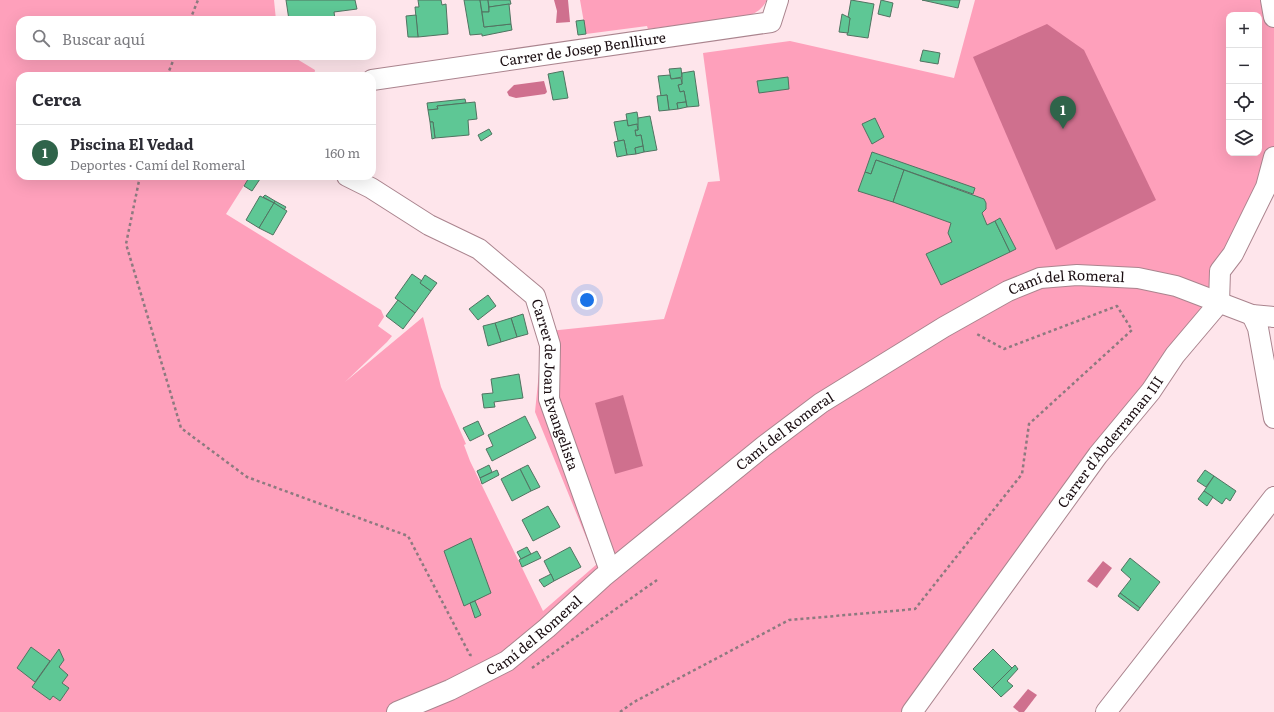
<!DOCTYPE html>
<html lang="es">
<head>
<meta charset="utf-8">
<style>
	:root { --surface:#fff; --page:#f2f2f3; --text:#2b2b33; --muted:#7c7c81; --line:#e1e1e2; --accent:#2f644a }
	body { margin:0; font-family:Literata,serif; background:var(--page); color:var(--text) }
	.controls { position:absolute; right:12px; top:12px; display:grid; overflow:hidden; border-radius:8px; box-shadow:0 4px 16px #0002 }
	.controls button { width:36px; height:36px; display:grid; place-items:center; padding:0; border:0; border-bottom:1px solid var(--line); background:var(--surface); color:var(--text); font:20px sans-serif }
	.you { position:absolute; left:587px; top:300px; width:14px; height:14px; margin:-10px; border:3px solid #fff; border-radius:50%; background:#1a73e8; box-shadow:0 0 0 6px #1a73e833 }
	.badge { display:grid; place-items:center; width:26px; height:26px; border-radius:50%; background:var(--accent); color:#fff; font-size:13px; font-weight:700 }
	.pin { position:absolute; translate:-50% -33px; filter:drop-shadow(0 1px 2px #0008) }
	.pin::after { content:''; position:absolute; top:21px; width:14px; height:12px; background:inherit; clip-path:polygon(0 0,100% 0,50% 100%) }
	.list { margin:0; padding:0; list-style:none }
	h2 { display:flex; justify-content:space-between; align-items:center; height:52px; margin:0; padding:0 16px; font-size:17px }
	h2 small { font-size:13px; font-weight:400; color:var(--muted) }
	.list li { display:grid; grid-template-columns:26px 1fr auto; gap:12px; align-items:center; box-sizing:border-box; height:56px; padding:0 16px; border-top:1px solid var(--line) }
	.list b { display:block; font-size:15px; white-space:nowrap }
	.list p { margin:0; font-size:13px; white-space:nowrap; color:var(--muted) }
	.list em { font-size:13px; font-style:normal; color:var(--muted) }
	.icon { flex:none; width:22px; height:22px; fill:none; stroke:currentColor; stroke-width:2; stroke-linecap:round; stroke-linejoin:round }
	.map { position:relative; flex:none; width:1274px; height:712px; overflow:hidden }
	.search { position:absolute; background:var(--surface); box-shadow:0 4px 16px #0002; left:16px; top:16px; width:360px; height:44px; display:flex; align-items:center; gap:10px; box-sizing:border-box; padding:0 14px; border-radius:12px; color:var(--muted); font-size:15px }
	.panel { position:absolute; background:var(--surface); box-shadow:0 4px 16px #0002; left:16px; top:72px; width:360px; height:108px; border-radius:12px }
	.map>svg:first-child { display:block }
	.green { fill:#fea0bb; fill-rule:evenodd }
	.water { fill:#cf708e }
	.building { fill:#5ec795; stroke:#517361 }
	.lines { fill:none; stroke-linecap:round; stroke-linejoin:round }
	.street-casing { stroke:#aa848e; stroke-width:22 }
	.path { stroke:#8d7a7f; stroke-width:2.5; stroke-dasharray:3 3; stroke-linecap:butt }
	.street { stroke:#fff; stroke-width:20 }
	.labels { text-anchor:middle; stroke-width:4; stroke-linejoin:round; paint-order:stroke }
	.street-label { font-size:14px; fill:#1b0e12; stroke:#fee5eb }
</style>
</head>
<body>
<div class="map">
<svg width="1274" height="712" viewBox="0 0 1274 712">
	<rect width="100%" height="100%" fill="#fee5eb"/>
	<!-- green -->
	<g class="green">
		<path d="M0 0H274L276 20H20V56H292L315 70 314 76H20V176H250L226 214 381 310 384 317 378 326 392 336 387 342 345 382 423 317 441 387 466 444 464 445 470 461 543 611 597 564 535 412 540 362V332L664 319 708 182 720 181 703 53 790 41 954 78 975 0H1271L1274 17V157L1233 254 1219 303 1139 418 914 712H0ZM1229 15H1259V153H1229Z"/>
		<path d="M580 0H767C762 9 757 13 747 16L648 29 647 26 586 34Z"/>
	</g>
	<!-- water -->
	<g class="water">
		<polygon points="554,0 568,0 570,22 556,23 557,11"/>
		<polygon points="1047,24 1084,50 1156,200 1056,250 973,57"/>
		<polygon points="544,81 547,92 545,94 516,98 509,96 507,92 514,85"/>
		<polygon points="623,395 643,466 615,474 595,403"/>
		<polygon points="1103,561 1112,568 1097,588 1087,581"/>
		<polygon points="1028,689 1037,695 1024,712 1019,712 1013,707"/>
	</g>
	<!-- building -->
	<g class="building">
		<polygon points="286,0 355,0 357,9 334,12 335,19 340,18 340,20 289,20"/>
		<polygon points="418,0 441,0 442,5 446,4 448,34 418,37 415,7 419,7"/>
		<polygon points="464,0 480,0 484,27 511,24 512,30 482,36 482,34 470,35"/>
		<polygon points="480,0 488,0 489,12 482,12"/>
		<polygon points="488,0 510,0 511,4 489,7"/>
		<polygon points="851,0 874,4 868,38 847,35 850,18 848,17"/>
		<polygon points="881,0 893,3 890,17 878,14"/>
		<polygon points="922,0 960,0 958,8"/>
		<polygon points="509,4 511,24 484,27 482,12 489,12 489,7"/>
		<polygon points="842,14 850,18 848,33 839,32"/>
		<polygon points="416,15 418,37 408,37 406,16"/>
		<polygon points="584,20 586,34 578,35 576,21"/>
		<polygon points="923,50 940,53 938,64 920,61"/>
		<polygon points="681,68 682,77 671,79 669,69"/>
		<polygon points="563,71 568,98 553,100 548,74"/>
		<polygon points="694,71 699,106 687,107 684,91 680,92 678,85 682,84 682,73"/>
		<polygon points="670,75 671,79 681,78 682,84 678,85 680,92 684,91 686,102 677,103 678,109 669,110 667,95 661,96 658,76"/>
		<polygon points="788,77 789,89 759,93 757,81"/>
		<polygon points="667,95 669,110 659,111 657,96"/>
		<polygon points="465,99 466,103 437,106 438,109 428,110 427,103"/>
		<polygon points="475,102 477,119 468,120 469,135 435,138 433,122 430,122 428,110 438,109 437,106"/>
		<polygon points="686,102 687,107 678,109 677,103"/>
		<polygon points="637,112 639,124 628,126 626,114"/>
		<polygon points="650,116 657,150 644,152 641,135 636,136 635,130 638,130 638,118"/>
		<polygon points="875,118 884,137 872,144 862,124"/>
		<polygon points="627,120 628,126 637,124 638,130 635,130 636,136 641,135 643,146 635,148 636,154 627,155 624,140 618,141 614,122"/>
		<polygon points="430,122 433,122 435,138 432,139"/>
		<polygon points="489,129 492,134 481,141 478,135"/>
		<polygon points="624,140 627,155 617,157 614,142"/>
		<polygon points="643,146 644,152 636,154 635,148"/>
		<polygon points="872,152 975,188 973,194 876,160 871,174 865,172"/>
		<polygon points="876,160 904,170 893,202 858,191 865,172 871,174"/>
		<polygon points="904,170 984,199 986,203 986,209 982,213 987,225 995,221 1010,252 941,285 926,254 952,242 948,233 951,223 893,202"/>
		<polygon points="250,176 255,176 260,179 252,191 244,186"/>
		<polygon points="265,195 275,201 274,203 263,197"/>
		<polygon points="260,196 274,203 259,228 246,220"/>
		<polygon points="275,201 286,207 284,210 274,203"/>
		<polygon points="274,203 287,211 273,235 259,228"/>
		<polygon points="1000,218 1016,249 1010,252 995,221"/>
		<polygon points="412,274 422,281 420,283 431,291 415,313 395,298"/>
		<polygon points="425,275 437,283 431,291 420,283"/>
		<polygon points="488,295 496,306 478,320 469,309"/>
		<polygon points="398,300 415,313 403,329 386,316"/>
		<polygon points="523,314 528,334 517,337 511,318"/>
		<polygon points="511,318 517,337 501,342 495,323"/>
		<polygon points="495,323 501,342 488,346 483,326"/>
		<polygon points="519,374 523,398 494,402 495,407 484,408 482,394 493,393 491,379"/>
		<polygon points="525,416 536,438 492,461 486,449 493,446 488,435"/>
		<polygon points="478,421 484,434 470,441 463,428"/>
		<polygon points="489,465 492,472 480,478 477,471"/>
		<polygon points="528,465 540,487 531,491 520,469"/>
		<polygon points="520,469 531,491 512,501 501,479"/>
		<polygon points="497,470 499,475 482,484 480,478"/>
		<polygon points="1205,470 1214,476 1206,487 1197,481"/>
		<polygon points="1214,476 1236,491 1230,501 1226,498 1222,504 1204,491"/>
		<polygon points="1204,491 1213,497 1207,506 1198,499"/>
		<polygon points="548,506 560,527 533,541 522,520"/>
		<polygon points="471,538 491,593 464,606 444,551"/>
		<polygon points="527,547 531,554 521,559 517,552"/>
		<polygon points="570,547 581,567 554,581 544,561"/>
		<polygon points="537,551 541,558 522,567 519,560"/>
		<polygon points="1130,558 1160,582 1140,608 1120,593 1131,579 1121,570"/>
		<polygon points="551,574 554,581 544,587 539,580"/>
		<polygon points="1120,593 1140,608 1138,611 1118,596"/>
		<polygon points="475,601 481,615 475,618 470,603"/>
		<polygon points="31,647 50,661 35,682 17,668"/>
		<polygon points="59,649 64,660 59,667 68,675 62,683 69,688 60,701 53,696 50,700 32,687"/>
		<polygon points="993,649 1012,668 992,688 973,669"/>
		<polygon points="1015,665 1018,669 1007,681 1013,686 1001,697 992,688"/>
	</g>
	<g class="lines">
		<!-- street casing -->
		<g class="street-casing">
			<g id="street">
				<polyline points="1271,0 1274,17"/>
				<path id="s1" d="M372 80 771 22 778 0"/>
				<path id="s2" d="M347 176 371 188 429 225 479 249 535 296 550 345 549 399 610 571"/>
				<polyline points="1252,315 1258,328 1274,418"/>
				<path id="s3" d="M397 712 450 690 507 661 547 628 603 577 764 446 821 403 944 327 1008 291 1040 278 1077 275 1138 278 1176 286 1252 315 1274 317"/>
				<path id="s4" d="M912 712 1098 455 1151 391 1175 355 1219 303 1220 271 1233 254 1266 187 1274 157"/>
				<polyline points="1106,712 1274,497"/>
			</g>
		</g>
		<!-- path -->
		<g class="path">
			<polyline points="190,20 198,0"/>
			<polyline points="167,76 175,56"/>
			<polyline points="140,176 126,244 181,428 247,477 408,536 470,655 472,655"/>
			<polyline points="532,668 657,580"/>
			<polyline points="620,712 634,702 789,620 915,609 1022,474 1029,424 1132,330 1117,306 1004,349 975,333"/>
		</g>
		<!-- street -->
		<use href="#street" class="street"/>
	</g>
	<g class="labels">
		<!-- street labels -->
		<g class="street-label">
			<text dy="5" stroke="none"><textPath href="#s1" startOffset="213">Carrer de Josep Benlliure</textPath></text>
			<text dy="5" stroke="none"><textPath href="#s3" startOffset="806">Camí del Romeral</textPath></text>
			<text dy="5" stroke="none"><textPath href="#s2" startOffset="316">Carrer de Joan Evangelista</textPath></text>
			<text dy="5" stroke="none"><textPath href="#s3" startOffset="482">Camí del Romeral</textPath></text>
			<text dy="5" stroke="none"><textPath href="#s4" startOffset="335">Carrer d'Abderraman III</textPath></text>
			<text dy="5" stroke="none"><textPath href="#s3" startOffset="158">Camí del Romeral</textPath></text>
		</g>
	</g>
</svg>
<div class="controls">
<button>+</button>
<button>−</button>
<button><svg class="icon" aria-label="locate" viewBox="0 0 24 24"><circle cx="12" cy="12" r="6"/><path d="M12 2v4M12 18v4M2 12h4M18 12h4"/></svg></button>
<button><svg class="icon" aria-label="layers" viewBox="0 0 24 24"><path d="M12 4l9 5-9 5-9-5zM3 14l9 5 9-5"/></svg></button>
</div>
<div class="you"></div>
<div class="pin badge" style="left:1063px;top:129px">1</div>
<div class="search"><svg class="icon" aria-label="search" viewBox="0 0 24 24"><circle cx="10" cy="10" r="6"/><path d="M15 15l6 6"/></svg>Buscar aquí</div>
<section class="panel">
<h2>Cerca<small></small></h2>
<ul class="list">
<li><span class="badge">1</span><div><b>Piscina El Vedad</b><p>Deportes · Camí del Romeral</p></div><em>160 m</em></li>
</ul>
</section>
</div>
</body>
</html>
